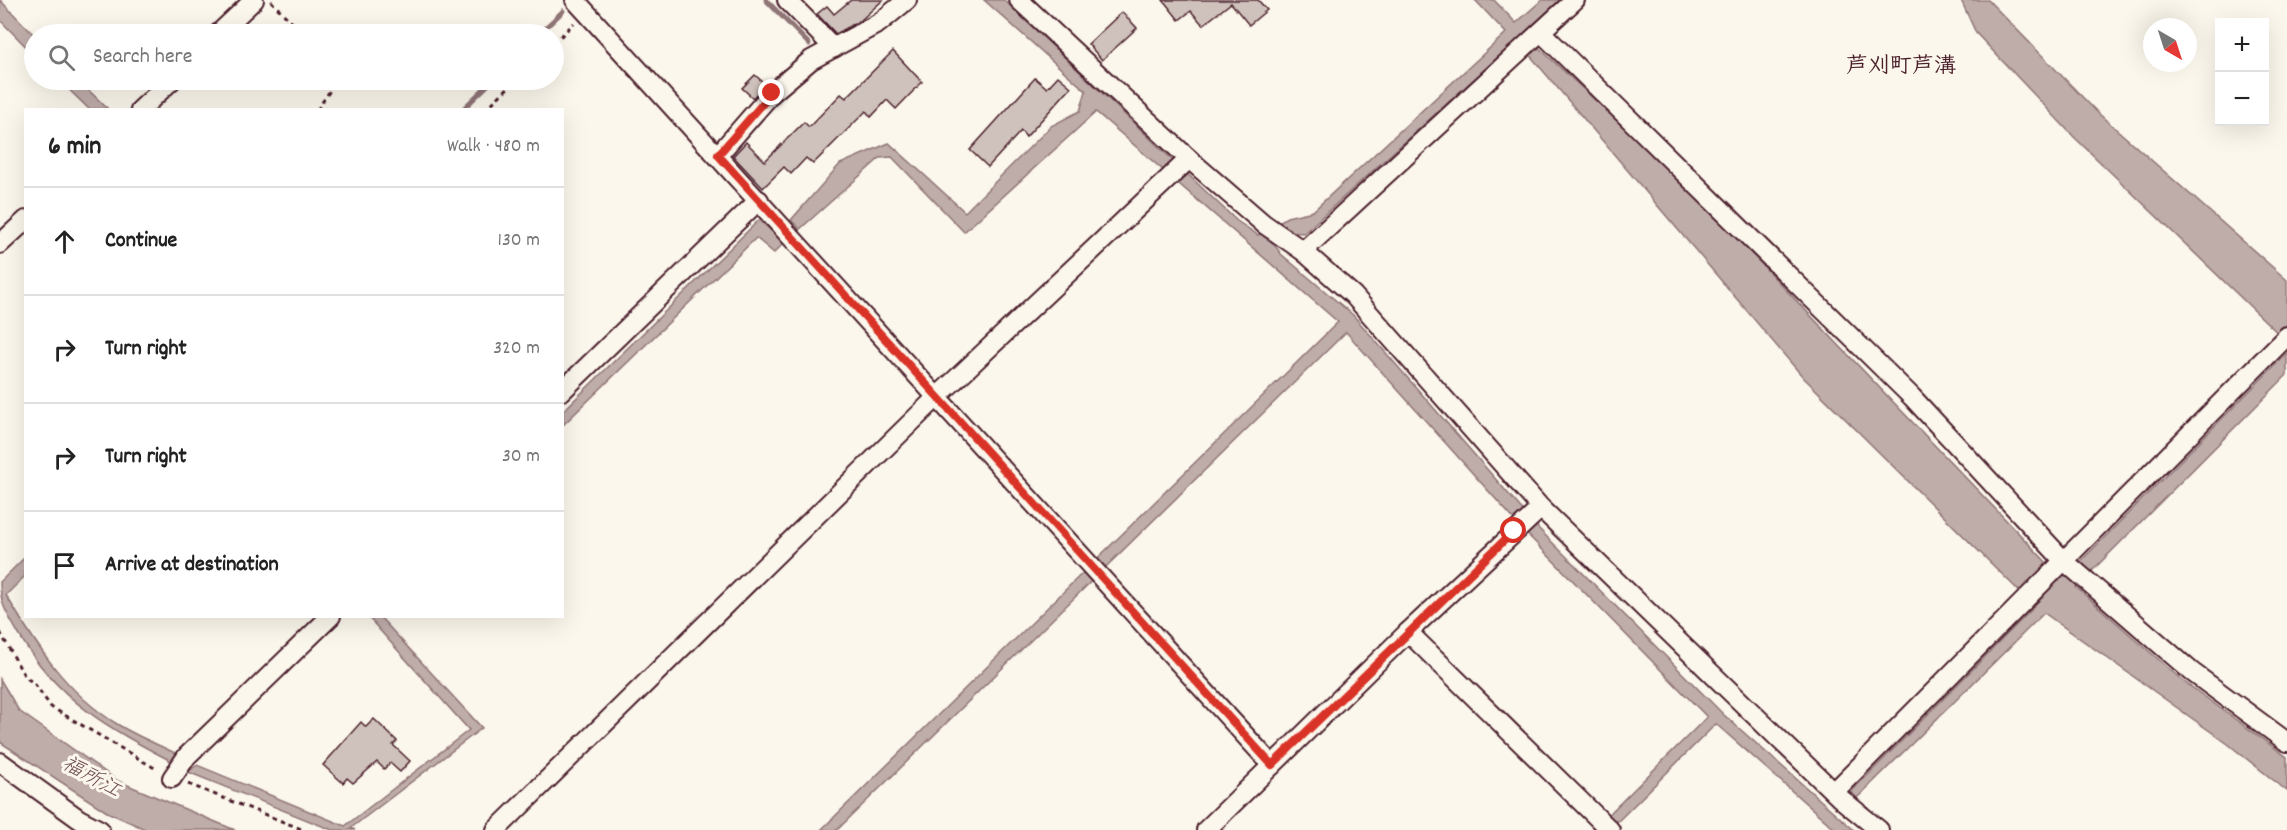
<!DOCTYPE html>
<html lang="en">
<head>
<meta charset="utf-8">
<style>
	:root { --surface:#fff; --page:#f2f2f2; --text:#222; --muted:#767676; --line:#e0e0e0 }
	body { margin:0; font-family:Dekko,"Klee One",sans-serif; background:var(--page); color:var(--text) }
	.controls { position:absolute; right:18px; top:18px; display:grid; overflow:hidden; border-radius:0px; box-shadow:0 6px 24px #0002 }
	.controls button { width:54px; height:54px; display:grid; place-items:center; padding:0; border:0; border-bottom:2px solid var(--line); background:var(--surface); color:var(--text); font:30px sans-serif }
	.compass { position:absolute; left:2143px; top:18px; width:54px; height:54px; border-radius:50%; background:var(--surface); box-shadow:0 6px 24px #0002; rotate:141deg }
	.stop { position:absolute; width:18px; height:18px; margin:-14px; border:4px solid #d93025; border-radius:50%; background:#fff }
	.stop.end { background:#d93025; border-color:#fff; box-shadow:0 2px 6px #0008 }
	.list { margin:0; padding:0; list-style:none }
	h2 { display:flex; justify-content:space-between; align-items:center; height:78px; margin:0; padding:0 24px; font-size:26px }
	h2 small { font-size:20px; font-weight:400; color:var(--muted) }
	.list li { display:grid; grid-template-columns:39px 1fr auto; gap:18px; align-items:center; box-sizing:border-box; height:108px; padding:0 24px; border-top:2px solid var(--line) }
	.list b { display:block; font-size:22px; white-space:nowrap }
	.list em { font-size:20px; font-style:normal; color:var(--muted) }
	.icon { flex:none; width:33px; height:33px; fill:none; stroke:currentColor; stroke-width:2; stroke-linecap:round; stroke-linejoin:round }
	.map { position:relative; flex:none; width:2287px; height:830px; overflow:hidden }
	.search { position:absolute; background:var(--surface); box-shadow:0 6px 24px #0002; left:24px; top:24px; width:540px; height:66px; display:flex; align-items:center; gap:15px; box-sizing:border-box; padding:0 21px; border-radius:33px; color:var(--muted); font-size:22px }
	.panel { position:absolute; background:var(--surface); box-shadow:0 6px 24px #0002; left:24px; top:108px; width:540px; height:510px; border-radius:0px }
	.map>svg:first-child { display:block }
	.water { fill:#bfadaa; stroke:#907477; stroke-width:1.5 }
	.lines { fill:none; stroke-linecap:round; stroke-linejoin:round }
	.stream { stroke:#907477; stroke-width:5 }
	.building { fill:#cfc2bc; stroke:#4a1f2b; stroke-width:1.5 }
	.minor-casing { stroke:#4a1f2b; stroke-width:22 }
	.path { stroke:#4a1f2b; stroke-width:3; stroke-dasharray:4.5 4.5; stroke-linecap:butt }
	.minor { stroke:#fbf7ec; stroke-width:18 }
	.route { stroke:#d93025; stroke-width:8 }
	.labels { text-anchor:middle; stroke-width:6; stroke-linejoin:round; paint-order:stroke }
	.water-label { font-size:21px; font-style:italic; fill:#6d4a51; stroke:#fbf7ec }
	.quarter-label { font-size:22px; font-weight:bold; fill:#4a1f2b; stroke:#fbf7ec }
</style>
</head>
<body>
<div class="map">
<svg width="2287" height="830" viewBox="0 0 2287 830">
	<rect width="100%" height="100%" fill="#fbf7ec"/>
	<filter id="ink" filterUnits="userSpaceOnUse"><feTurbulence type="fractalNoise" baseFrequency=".0167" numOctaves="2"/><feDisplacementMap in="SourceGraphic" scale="12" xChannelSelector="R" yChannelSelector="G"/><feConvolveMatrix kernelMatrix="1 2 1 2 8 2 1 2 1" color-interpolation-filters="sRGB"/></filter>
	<g filter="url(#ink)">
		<!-- water -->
		<g class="water">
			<polygon points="0,0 34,35 34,55 0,20"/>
			<polygon points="984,0 1004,0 1237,221 1258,235 1287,217 1313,211 1506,33 1475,0 1494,0 1516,23 1542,0 1560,0 1525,32 1537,46 1684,183 2048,564 2020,592 1803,377 1517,40 1304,233 1289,232 1274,244 1281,254 1353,315 1539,529 1724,715 1854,830 1836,830 1716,724 1609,830 1593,830 1707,717 1527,534 1346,332 837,830 821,830 1338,322 1096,112 964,232 892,157 880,158 800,229 791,220 840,164 889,143 965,212 1051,126 1080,111 1086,91"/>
			<polygon points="1961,0 1988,0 2098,113 2287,280 2287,342 2074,137 1976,33"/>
			<polygon points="59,80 78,80 108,109 89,109"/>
			<polygon points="759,220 785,242 774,253 756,238 563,425 563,411"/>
			<polygon points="2287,353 2287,375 2088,575 2077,565"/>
			<path d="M25 557V576L6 595C36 645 66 693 117 724 136 736 159 745 179 755L175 763C108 728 58 701 18 633 7 613 0 605 0 582Z"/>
			<polygon points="2061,575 2067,575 2078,584 2076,587 2183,681 2287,757 2287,791 2228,744 2044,613 1857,798 1851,792 2032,609 2030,607"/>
			<polygon points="368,617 380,617 482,728 351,828 355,830 332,830 188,772 197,765 345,826 469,730"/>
			<polygon points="0,679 19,711 118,781 235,830 147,830 107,812 0,742"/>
		</g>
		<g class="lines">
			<!-- stream -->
			<g class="stream">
				<polyline points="766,0 809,44"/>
				<polyline points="539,34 563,11"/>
				<polyline points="462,110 493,80"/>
			</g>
		</g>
		<!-- building -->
		<g class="building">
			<polygon points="851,0 883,0 861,20 836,34 817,14 827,6 834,14"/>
			<polygon points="1163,0 1258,0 1267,10 1249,25 1231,3 1203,25 1191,11 1179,20"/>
			<polygon points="1122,12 1137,28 1102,60 1088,44"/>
			<polygon points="893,51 922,82 896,109 887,100 871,117 866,111 813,164 806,158 791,174 784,167 763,188 733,156 746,142 765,161 804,122 809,127 841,94 846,98"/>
			<polygon points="755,75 765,84 753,98 742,88"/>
			<polygon points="1058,76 1071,87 1026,137 1021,131 988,167 970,150 1035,78 1047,88"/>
			<polygon points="374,719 397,741 393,745 410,761 400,772 390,763 384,769 377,762 353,783 347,778 343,783 323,765 361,722 366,727"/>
		</g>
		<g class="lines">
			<!-- minor casing -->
			<g class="minor-casing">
				<g id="minor">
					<polyline points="575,0 1272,765"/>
					<polyline points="787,0 834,48"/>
					<polyline points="1019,0 1189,159 1264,224 1303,251 1353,295 1541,508 1840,798 1879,830"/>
					<polyline points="1541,32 1912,397 2063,560 2192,672 2287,742"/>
					<polyline points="218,34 254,0"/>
					<polyline points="140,110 172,80"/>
					<polyline points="718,155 772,93 811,60 879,23 907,0"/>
					<polyline points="0,244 26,220"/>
					<polyline points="1303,251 1575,0"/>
					<polyline points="562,391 759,200"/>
					<polyline points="1408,632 1610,830"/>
					<polyline points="0,762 79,819 100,830"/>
					<polyline points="172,778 187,756 331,616"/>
					<polyline points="1834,792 2287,336"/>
					<polyline points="496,830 938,396 1189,159"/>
					<polyline points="1206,830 1408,632 1541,508"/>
				</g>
			</g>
			<!-- path -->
			<g class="path">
				<polyline points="271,1 303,34"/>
				<polyline points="554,43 574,23"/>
				<polyline points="317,110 337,80"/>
				<polyline points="485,110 516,80"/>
				<polyline points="0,632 25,677 34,683 51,707 158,770"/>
				<polyline points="188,784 304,830"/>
			</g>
			<!-- minor -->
			<use href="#minor" class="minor"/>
		</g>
	</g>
	<g class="lines" filter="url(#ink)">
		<!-- route -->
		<polyline class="route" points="772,93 718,155 1272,765 1514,531"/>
	</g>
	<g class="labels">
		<!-- water labels -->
		<g class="water-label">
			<text transform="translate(92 776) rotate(29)" y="7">福所江</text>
		</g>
		<!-- quarter labels -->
		<g class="quarter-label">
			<text x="1901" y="72">芦刈町芦溝</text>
		</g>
	</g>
</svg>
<div class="controls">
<button>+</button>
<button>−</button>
</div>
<svg class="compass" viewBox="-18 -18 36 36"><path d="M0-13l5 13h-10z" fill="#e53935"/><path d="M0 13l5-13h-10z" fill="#767676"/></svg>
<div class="stop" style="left:1514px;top:531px"></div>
<div class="stop end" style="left:772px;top:93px"></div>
<div class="search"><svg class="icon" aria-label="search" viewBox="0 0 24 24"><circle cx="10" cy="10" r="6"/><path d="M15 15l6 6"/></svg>Search here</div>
<section class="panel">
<h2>6 min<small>Walk · 480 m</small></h2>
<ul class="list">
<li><svg class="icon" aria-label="ahead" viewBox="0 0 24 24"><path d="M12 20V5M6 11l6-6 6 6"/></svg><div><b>Continue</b></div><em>130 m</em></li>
<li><svg class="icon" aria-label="right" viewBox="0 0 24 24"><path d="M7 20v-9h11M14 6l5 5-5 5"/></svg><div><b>Turn right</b></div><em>320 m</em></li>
<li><svg class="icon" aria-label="right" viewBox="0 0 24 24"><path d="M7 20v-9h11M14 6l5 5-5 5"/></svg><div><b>Turn right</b></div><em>30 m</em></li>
<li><svg class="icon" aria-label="arrive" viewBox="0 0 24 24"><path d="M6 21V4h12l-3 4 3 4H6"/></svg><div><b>Arrive at destination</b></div></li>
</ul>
</section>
</div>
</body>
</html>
